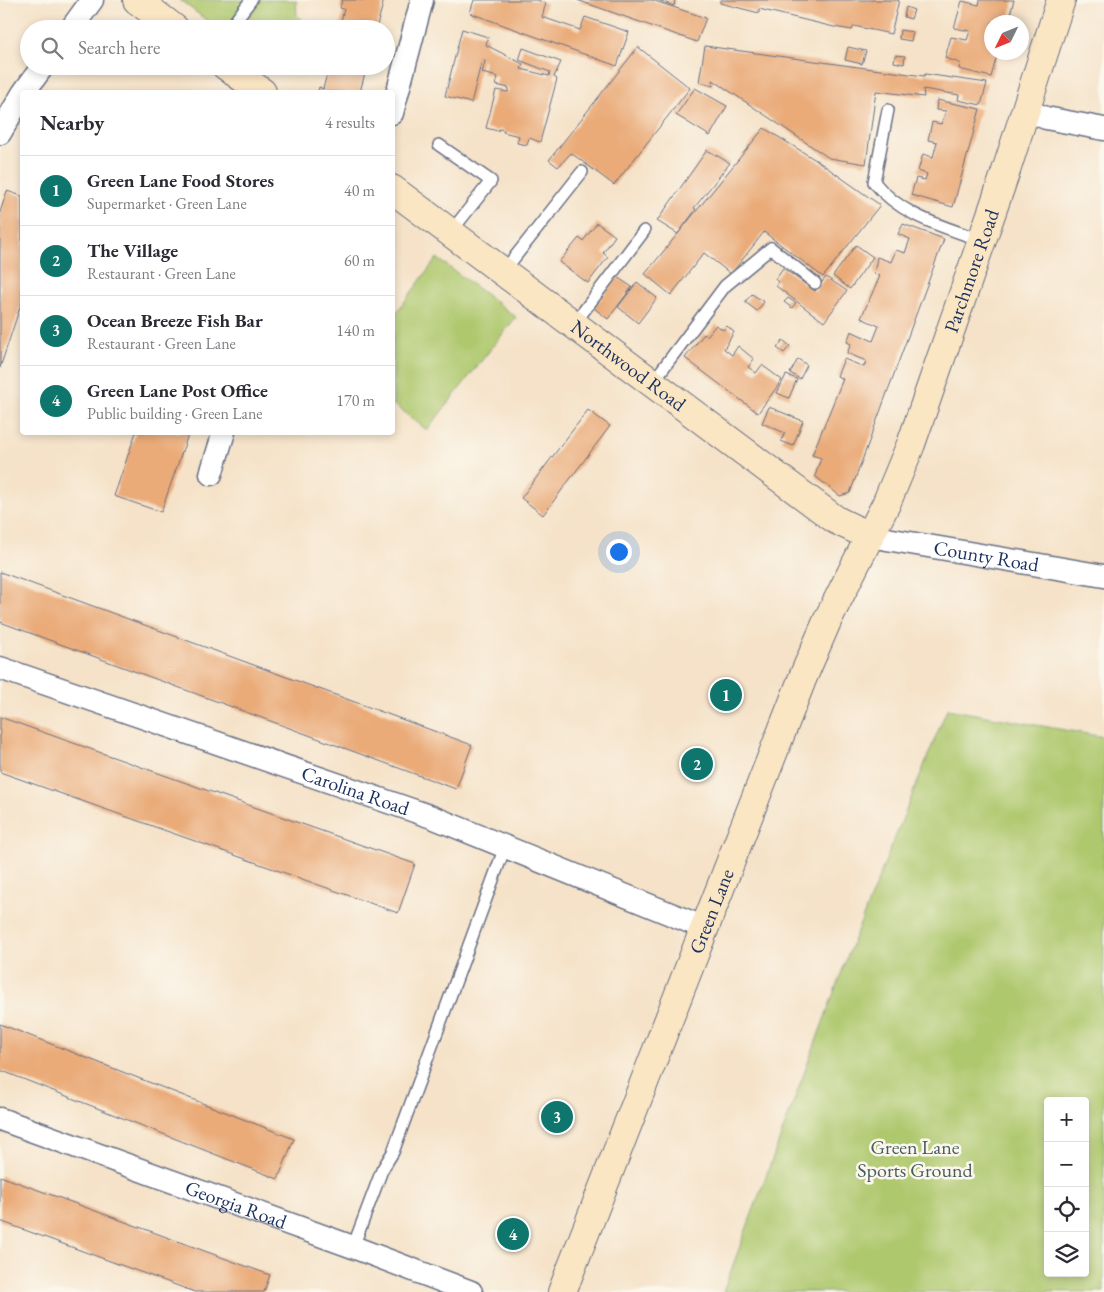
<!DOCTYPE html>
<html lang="en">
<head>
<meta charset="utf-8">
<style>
	:root { --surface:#fff; --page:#f2f2f3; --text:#2b2b33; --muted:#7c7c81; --line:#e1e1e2; --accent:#0f766e }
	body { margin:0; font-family:"EB Garamond",serif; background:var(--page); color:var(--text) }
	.controls { position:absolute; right:15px; bottom:15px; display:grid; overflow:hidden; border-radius:5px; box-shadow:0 2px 8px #0003 }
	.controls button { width:45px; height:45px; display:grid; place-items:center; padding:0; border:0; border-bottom:1px solid var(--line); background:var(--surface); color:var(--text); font:25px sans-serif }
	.compass { position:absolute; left:984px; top:15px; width:45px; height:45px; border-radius:50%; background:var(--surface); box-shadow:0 2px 8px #0003; rotate:227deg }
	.you { position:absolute; left:618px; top:551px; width:18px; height:18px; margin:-12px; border:4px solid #fff; border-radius:50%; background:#1a73e8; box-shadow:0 0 0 8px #1a73e833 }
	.badge { display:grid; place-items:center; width:32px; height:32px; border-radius:50%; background:var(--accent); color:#fff; font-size:16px; font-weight:700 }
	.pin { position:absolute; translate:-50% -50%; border:2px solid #fff; box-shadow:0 1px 5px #0006 }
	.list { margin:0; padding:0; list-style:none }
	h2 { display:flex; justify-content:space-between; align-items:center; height:65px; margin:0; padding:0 20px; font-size:21px }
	h2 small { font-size:16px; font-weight:400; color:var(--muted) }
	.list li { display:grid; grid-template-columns:32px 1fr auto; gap:15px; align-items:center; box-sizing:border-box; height:70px; padding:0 20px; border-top:1px solid var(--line) }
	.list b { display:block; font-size:19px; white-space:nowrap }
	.list p { margin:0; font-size:16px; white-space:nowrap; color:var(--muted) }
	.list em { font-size:16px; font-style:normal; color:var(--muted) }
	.icon { flex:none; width:28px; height:28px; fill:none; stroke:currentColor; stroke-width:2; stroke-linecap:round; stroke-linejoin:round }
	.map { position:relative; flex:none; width:1104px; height:1292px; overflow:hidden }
	.search { position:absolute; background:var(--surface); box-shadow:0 2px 8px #0003; left:20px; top:20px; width:375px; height:55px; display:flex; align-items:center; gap:12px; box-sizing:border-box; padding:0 18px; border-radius:28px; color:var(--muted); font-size:19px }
	.panel { position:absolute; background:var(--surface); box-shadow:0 2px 8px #0003; left:20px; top:90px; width:375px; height:345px; border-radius:5px }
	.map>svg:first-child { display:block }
	.green { fill:#aec86d; stroke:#647c66; fill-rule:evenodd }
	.building { fill:#eaab79 }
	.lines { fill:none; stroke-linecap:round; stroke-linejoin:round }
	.lane-casing { stroke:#676e83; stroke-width:14 }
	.street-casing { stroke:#676e83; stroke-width:25 }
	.secondary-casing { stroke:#676e83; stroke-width:30 }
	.lane { stroke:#fff; stroke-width:11 }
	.street { stroke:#fff; stroke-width:22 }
	.secondary { stroke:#fbe6c4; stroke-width:28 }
	.labels { text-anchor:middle; stroke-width:5; stroke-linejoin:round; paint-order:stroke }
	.street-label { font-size:20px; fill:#1b2f5e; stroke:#fbf7ec }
	.park-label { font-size:20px; fill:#475d62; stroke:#fbf7ec }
</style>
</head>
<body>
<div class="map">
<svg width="1104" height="1292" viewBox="0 0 1104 1292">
	<rect width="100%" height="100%" fill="#fbf7ec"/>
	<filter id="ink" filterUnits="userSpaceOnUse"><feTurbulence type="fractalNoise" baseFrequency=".02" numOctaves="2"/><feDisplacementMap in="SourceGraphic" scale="10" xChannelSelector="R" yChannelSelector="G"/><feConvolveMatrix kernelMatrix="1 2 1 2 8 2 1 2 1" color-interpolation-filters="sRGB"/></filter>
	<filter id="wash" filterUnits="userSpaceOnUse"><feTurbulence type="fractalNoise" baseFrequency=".0096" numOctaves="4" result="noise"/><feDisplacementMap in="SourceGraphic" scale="20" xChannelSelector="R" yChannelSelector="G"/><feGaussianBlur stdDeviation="1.12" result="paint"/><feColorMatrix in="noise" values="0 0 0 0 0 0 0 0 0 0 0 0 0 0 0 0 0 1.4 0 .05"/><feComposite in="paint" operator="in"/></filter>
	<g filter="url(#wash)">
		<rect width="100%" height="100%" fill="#f5e2c8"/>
		<!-- green -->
		<g class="green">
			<polygon points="180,0 296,0 297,16 307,24 304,29 218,29"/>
			<polygon points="437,258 516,317 427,430 393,404 393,317"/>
			<path d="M947 709 1104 737V1292H723L852 944ZM1048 1101H1085V1273H1048Z"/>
		</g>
		<g id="blocks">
			<!-- building -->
			<g class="building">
				<polygon points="342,0 384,0 376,29 339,29 344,9 340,8"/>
				<polygon points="474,0 537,0 546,3 542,17 580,30 585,17 629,32 617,66 470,13"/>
				<polygon points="577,0 652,0 706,18 697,42"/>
				<polygon points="658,0 675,0 674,6"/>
				<polygon points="720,0 899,0 891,34 854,26 852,30 834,27 759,9 759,13 720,3"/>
				<polygon points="980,0 1014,0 1008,22 992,22 992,52 998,52 991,77 959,69 960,63 945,58 951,37 967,40 970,31 954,28 962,1 979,5"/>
				<polygon points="906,7 914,10 911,19 904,17"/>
				<polygon points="462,29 488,37 486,45 523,64 521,69 549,76 550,72 519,60 523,48 561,62 554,77 557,79 540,142 529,138 527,145 517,143 519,136 503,132 504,130 499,129 498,131 486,128 496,90 508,92 509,88 496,85 498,77 482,73 485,61 482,60 471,103 445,96"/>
				<polygon points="900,30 913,32 911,41 899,39"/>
				<polygon points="705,46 924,76 925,74 987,83 981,105 958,100 959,95 923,89 924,97 876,91 866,164 829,158 713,80 713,86 699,82"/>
				<polygon points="638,47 690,88 614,185 571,153 558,167 549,160"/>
				<polygon points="848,47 866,51 862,64 845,60"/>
				<polygon points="895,55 905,56 904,64 894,62"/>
				<polygon points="329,66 367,66 360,92 318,92 319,87 323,89"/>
				<polygon points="695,88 727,106 710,136 676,115"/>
				<polygon points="937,100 980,109 953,207 911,195 916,178 925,180 927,174 918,171 923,154 933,157 937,142 928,140 932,122 941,124 946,111 936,110"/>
				<polygon points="764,128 819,162 880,205 823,277 764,232 731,274 704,253 671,295 645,274"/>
				<polygon points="707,150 730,163 694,208 696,209 678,234 657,221"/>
				<polygon points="7,191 22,196 22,301 0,368 0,212"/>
				<polygon points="597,223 615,236 603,253 608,257 588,283 559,262 579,238 583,241"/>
				<polygon points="903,224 944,239 850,493 840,496 815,476 821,458 812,455 843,379 837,376 844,359 864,367 866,361 847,353 851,344 847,342 851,331 873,341 879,326 861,318 880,276 874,274 877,257 891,262 896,250 905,253 910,239 898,234"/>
				<polygon points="856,245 873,257 850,289 833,276"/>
				<polygon points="783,268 815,291 826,277 847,291 824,322 776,286 778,282 775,279"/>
				<polygon points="617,277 632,287 608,319 594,308"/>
				<polygon points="637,282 657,298 638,323 618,307"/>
				<polygon points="752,294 764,302 757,311 745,302"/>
				<polygon points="788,298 796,303 792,308 784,302"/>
				<polygon points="716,325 723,330 727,326 734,332 724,349 732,355 738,346 754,359 748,367 756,373 762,365 782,380 758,413 685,358 704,334 707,336"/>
				<polygon points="783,340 790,346 784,353 777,348"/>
				<polygon points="798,359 807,365 800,379 790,373"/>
				<polygon points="786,375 797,379 789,398 777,393"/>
				<polygon points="769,407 803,421 793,446 781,441 785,433 762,423"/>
				<polygon points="588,410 610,426 543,515 521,498"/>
				<polygon points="136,432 189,432 161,512 114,496"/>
				<polygon points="0,572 472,745 456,789 0,622"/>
				<polygon points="0,717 415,864 398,913 0,772"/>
				<polygon points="0,1024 294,1139 278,1179 0,1070"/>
				<polygon points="0,1176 270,1275 264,1292 195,1292 0,1221"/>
			</g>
		</g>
	</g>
	<g filter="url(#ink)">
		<use href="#blocks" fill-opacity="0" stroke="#676e83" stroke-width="1"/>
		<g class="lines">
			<!-- lane casing -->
			<g class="lane-casing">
				<g id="lane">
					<polyline points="229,29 251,0"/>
					<path d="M888 110 874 182C901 216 942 226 981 240"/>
					<polyline points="439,145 491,181 450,233"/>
					<polyline points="503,272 582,172"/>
					<polyline points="574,324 644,231"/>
					<polyline points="652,383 725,286 771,248 815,283"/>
					<polyline points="353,1247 382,1170 393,1152 505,847"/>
				</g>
			</g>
			<!-- street casing -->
			<g class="street-casing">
				<g id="street">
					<polyline points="71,29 92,0"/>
					<polyline points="24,92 43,66"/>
					<polyline points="1026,110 1046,118 1104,129"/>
					<polyline points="392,113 422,0"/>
					<polyline points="0,133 22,95"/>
					<polyline points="211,474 224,432"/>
					<path id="s1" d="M869 536 1104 576"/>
					<path id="s2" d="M0 668 432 817 705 928"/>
					<path id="s3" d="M0 1119 353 1247 471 1292"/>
				</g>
			</g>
			<!-- secondary casing -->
			<g class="secondary-casing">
				<g id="secondary">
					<polyline points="137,0 175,29"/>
					<polyline points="226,66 262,92"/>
					<path id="s4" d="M392 189 836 520 869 536"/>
					<path id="s5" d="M562 1292 803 677 828 619 886 504 911 444 1005 174 1061 0"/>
				</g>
			</g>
			<!-- lane -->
			<use href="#lane" class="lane"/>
			<!-- street -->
			<use href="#street" class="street"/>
			<!-- secondary -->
			<use href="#secondary" class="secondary"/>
		</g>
	</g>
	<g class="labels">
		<!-- street labels -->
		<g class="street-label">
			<text dy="7" stroke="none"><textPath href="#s5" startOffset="1101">Parchmore Road</textPath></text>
			<text dy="7" stroke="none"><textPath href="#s4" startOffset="295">Northwood Road</textPath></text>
			<text dy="7" stroke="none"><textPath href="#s1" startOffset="119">County Road</textPath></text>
			<text dy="7" stroke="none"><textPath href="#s2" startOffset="376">Carolina Road</textPath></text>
			<text dy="7" stroke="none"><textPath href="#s5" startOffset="409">Green Lane</textPath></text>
			<text dy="7" stroke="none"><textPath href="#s3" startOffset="251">Georgia Road</textPath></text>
		</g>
		<!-- park labels -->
		<g class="park-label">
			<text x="915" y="1154">Green Lane<tspan x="915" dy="23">Sports Ground</tspan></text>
		</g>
	</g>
</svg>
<div class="controls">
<button>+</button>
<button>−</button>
<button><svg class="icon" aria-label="locate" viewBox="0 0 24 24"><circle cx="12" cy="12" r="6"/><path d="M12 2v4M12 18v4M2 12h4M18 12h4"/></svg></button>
<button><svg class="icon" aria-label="layers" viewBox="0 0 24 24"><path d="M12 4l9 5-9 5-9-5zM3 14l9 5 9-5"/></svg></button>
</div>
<svg class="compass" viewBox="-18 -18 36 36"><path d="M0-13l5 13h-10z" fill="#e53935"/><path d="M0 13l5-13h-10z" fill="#7c7c81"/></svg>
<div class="you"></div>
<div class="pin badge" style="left:726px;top:695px">1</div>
<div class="pin badge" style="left:697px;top:764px">2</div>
<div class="pin badge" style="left:557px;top:1117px">3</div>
<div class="pin badge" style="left:513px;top:1234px">4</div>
<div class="search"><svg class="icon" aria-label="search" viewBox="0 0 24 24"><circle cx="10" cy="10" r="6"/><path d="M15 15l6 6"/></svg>Search here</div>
<section class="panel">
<h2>Nearby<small>4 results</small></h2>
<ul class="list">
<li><span class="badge">1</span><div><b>Green Lane Food Stores</b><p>Supermarket · Green Lane</p></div><em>40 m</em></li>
<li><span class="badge">2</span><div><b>The Village</b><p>Restaurant · Green Lane</p></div><em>60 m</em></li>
<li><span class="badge">3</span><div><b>Ocean Breeze Fish Bar</b><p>Restaurant · Green Lane</p></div><em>140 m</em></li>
<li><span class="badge">4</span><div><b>Green Lane Post Office</b><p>Public building · Green Lane</p></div><em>170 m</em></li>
</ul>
</section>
</div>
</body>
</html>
